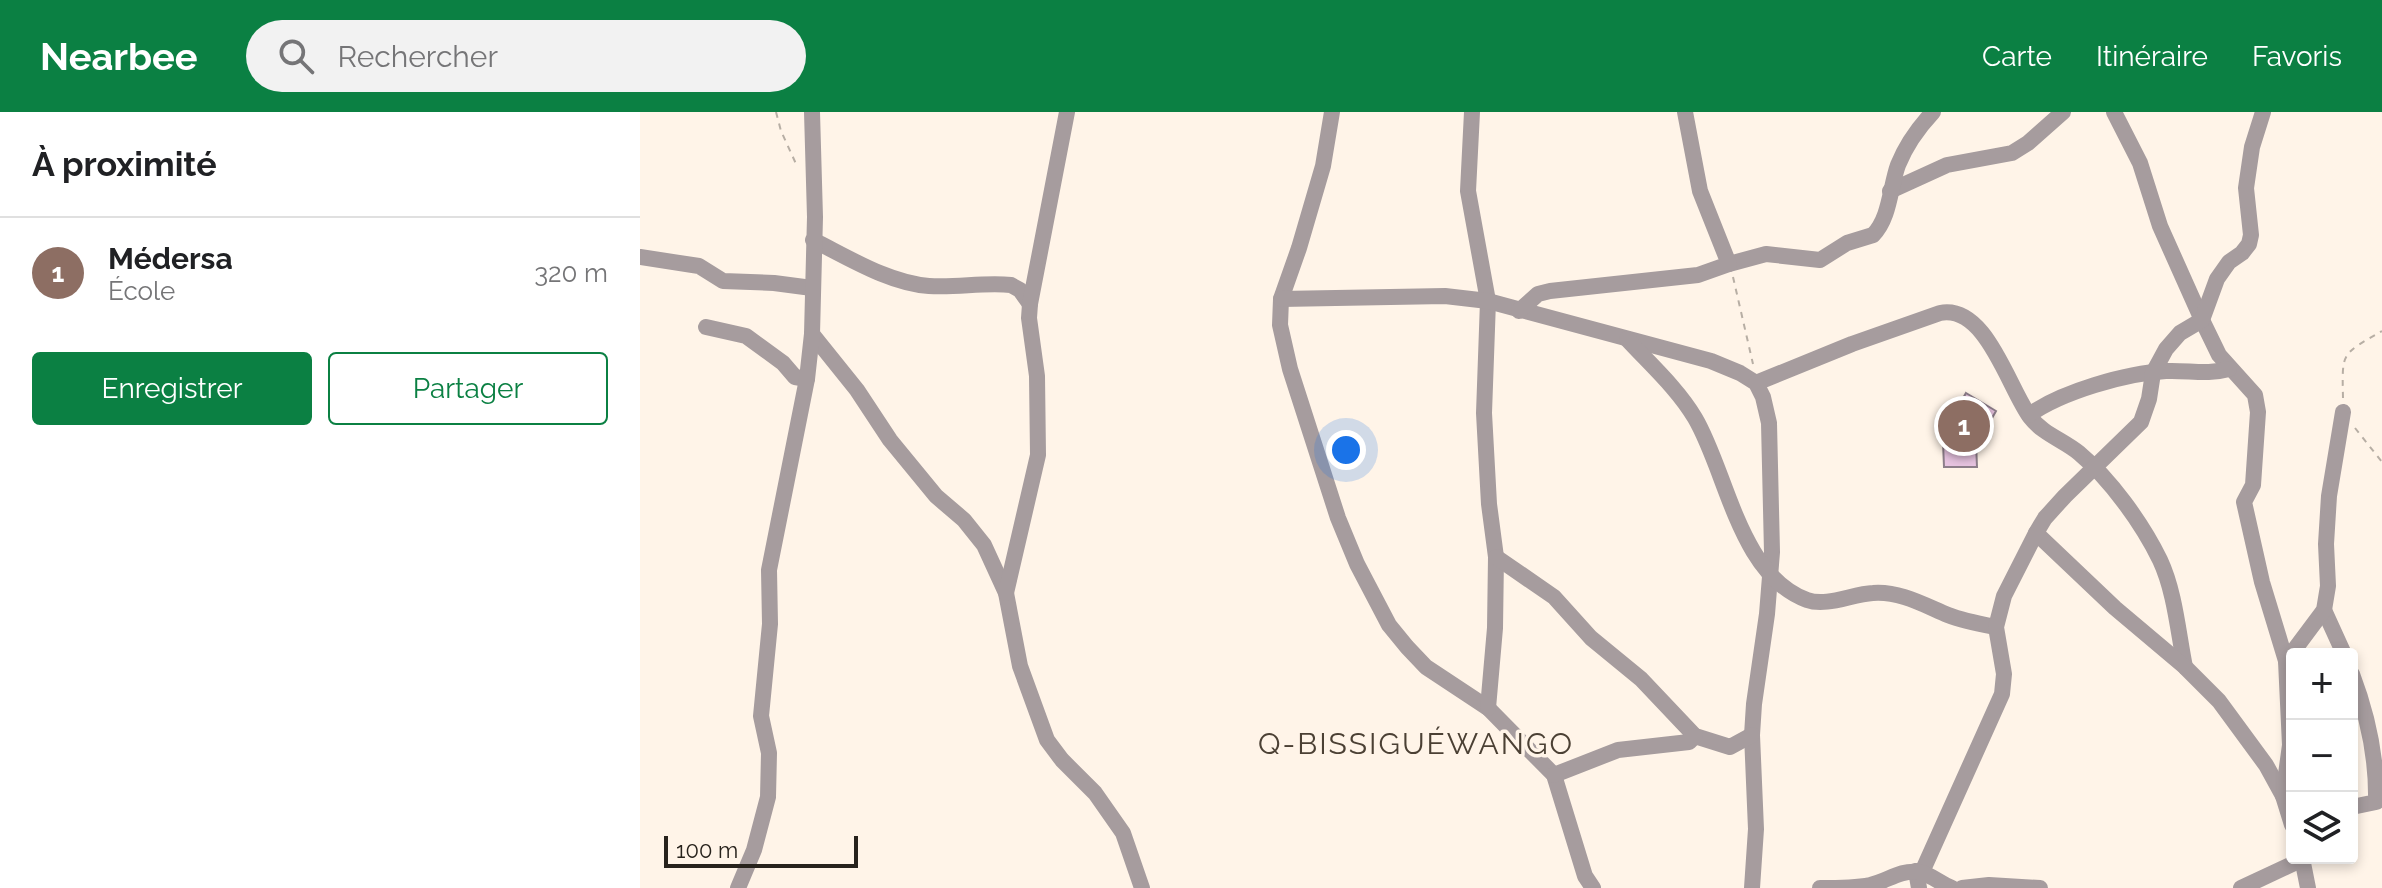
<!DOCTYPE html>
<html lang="fr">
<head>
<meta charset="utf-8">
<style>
	:root { --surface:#fff; --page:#f2f2f2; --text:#202124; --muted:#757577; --line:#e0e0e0; --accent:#0b8043 }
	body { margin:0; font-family:Raleway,sans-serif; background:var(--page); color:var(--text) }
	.controls { position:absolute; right:24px; bottom:24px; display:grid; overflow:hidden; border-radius:8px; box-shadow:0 4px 12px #0003 }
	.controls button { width:72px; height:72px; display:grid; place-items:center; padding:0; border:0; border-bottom:2px solid var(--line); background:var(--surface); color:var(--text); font:40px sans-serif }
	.scale { position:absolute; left:24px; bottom:20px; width:194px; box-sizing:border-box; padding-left:8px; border:4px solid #27221c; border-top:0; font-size:22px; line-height:28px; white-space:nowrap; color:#27221c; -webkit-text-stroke:6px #fff4e8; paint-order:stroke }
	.you { position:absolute; left:706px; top:338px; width:28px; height:28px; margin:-20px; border:6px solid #fff; border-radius:50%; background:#1a73e8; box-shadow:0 0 0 12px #1a73e833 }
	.badge { display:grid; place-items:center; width:52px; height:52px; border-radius:50%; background:var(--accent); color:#fff; font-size:26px; font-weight:700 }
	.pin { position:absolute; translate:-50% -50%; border:4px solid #fff; box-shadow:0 2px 8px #0006 }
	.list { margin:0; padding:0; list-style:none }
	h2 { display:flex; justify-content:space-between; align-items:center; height:104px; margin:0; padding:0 32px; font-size:34px }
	h2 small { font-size:26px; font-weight:400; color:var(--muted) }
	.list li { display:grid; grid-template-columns:52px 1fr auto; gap:24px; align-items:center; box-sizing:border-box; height:112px; padding:0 32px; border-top:2px solid var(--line) }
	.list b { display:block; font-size:30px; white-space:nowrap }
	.list p { margin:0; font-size:26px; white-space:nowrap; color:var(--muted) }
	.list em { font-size:26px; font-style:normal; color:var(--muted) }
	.actions { display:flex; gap:16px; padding:24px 32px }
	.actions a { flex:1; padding:18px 0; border:2px solid var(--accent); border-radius:8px; text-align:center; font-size:28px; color:var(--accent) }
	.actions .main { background:var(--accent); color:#fff }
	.icon { flex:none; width:44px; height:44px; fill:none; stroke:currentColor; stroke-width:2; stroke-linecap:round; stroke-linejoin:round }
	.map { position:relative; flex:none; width:1742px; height:776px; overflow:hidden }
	header { display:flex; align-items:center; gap:48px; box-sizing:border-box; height:112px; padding:0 40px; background:var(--accent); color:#fff }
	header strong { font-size:38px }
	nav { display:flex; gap:44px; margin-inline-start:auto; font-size:28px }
	.search { width:560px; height:72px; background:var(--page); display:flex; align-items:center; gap:20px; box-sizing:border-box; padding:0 28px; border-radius:44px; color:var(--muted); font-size:30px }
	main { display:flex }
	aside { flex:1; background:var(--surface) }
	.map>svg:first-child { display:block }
	.building { fill:#e7c3e0; stroke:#8d7e8a; stroke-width:2 }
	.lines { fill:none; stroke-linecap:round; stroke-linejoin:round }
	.path { stroke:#b7aea4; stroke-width:2; stroke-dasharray:6 6; stroke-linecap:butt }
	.minor { stroke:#a69c9e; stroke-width:16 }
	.labels { text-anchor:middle; stroke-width:7; stroke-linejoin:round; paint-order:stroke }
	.quarter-label { font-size:30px; letter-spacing:2px; fill:#4b4034; stroke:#fff4e8 }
</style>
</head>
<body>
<header>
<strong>Nearbee</strong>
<div class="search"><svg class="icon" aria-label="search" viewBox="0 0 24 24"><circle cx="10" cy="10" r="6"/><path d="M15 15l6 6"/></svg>Rechercher</div>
<nav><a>Carte</a><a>Itinéraire</a><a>Favoris</a></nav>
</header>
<main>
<aside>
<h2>À proximité<small></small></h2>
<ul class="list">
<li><span class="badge" style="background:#8d6e63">1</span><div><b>Médersa</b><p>École</p></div><em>320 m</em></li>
</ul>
<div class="actions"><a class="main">Enregistrer</a><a>Partager</a></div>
</aside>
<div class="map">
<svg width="1742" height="776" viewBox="0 0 1742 776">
	<rect width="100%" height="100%" fill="#fff4e8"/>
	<!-- building -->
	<g class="building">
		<polygon points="1326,281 1356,299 1348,313 1318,295"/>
		<polygon points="1303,330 1336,330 1337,355 1304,355"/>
	</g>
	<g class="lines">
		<!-- path -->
		<g class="path">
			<polyline points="136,0 141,19 157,54"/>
			<polyline points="1093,165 1113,252"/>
			<path d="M1703 286C1702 239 1701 243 1742 219"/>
			<polyline points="1715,316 1742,350"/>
		</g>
		<!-- minor -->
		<g class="minor">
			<polyline points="692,0 683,54 659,136 641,187 640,213 650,257 698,406 717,452 749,513 767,535 786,555 848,596 914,663 945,764 953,776"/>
			<polyline points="832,0 828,79 848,189 844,301 849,392 856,445 855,516 848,596"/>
			<polyline points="1474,0 1500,51 1520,114 1562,208 1579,243 1615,283 1618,300 1613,373 1604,390 1622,470 1646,549 1650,633 1643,684 1652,713"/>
			<polyline points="1250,79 1307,53 1372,41 1388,31 1423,0"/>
			<path d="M173 128C209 146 249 171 289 174 317 176 344 170 371 173L380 178 390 192"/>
			<polyline points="0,145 59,154 83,169 134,171 172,176"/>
			<path d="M1089 152 1126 142 1180 148 1207 131 1233 123C1250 106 1250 75 1258 53 1266 33 1279 15 1293 0"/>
			<polyline points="641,187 805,184 848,189 1071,249 1100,261 1116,271 1123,285 1129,311 1132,440 1127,502 1114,592 1112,623 1116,717 1112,776"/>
			<polyline points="879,199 898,182 910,179 1058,163 1089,152 1060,79 1045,0"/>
			<polyline points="66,215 106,224 143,251 155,265 167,267"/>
			<polyline points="172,222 217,278 250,328 296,384 324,408 344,433 366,481 380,554 407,628 422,648 455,681 483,721 502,776"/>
			<path d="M987 227C1010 252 1038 277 1055 306 1087 360 1099 463 1167 488 1187 495 1212 482 1233 481 1260 479 1284 493 1308 503 1323 509 1340 512 1356 515"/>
			<path d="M1116 271 1212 232 1300 201C1346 192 1368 275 1390 305 1403 322 1423 328 1439 341 1470 367 1502 411 1520 448 1535 480 1538 520 1545 555"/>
			<path d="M1389 303C1421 280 1486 261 1526 259 1549 258 1567 263 1589 257"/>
			<polyline points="1396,421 1475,496 1545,555 1579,589 1626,653 1643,684"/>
			<polyline points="856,445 914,485 951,526 1001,567 1055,624 1090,635 1112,623"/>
			<polyline points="366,481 398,343 397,264 389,206 390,192 427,0"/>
			<polyline points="1684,498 1704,542"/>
			<polyline points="1646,549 1684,498 1688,474 1686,432 1689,384 1703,300"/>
			<path d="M1712 562C1728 604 1737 645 1736 690L1712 695"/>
			<polyline points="914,663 978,638 1049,630 1055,624"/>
			<polyline points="1662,746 1668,776"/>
			<polyline points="1276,759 1279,776"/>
			<polyline points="1282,760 1362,582 1364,562 1356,515 1364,484 1396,421 1405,406 1425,384 1501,310 1509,287 1513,261 1526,237 1540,221 1562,208 1577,167 1589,150 1602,141 1609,132 1611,123 1606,76 1612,35 1623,0"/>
			<polyline points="98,776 114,738 128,685 129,641 121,604 130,512 129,458 167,267 172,222 175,105 172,0"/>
			<path d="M1180 776C1196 776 1214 776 1230 773 1248 769 1259 758 1278 760 1289 761 1301 772 1312 776"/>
			<polyline points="1322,776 1349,773 1400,776"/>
			<polyline points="1601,776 1665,746"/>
		</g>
	</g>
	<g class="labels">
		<!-- quarter labels -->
		<g class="quarter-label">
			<text x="776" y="642">Q-BISSIGUÉWANGO</text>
		</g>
	</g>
</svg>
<div class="controls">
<button>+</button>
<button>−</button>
<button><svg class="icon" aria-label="layers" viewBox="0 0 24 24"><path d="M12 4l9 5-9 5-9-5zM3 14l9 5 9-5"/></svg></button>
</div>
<div class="scale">100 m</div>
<div class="you"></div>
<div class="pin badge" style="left:1324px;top:314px;background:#8d6e63">1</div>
</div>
</main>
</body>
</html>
